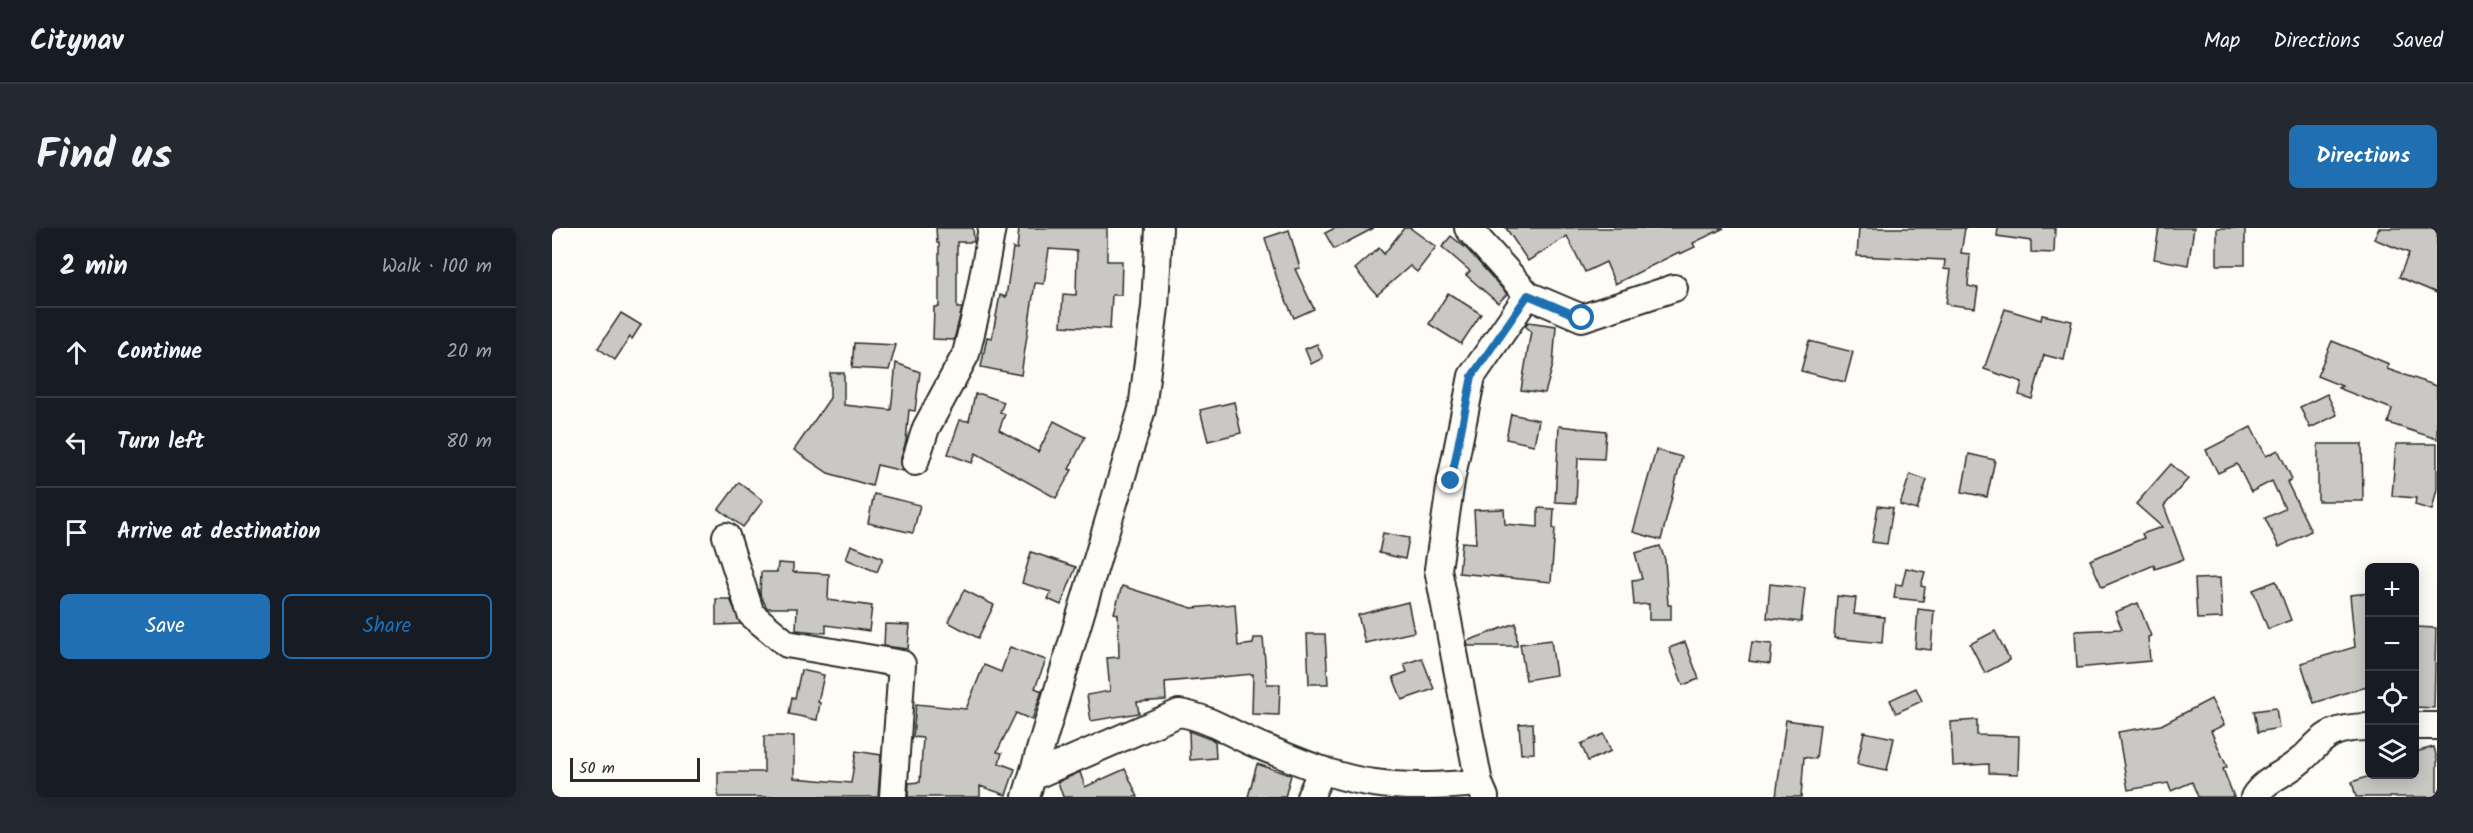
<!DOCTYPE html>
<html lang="en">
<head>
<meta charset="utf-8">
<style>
	:root { --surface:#171b24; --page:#242831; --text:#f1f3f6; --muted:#9ea1a6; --line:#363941; --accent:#1f6fb2 }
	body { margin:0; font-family:Kalam,sans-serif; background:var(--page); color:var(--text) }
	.controls { position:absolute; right:18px; bottom:18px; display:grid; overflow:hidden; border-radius:9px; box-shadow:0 3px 15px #0003 }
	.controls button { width:54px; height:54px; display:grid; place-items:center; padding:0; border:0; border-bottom:2px solid var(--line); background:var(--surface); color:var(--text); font:30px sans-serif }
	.scale { position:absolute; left:18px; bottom:15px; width:130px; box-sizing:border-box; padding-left:6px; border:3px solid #2b2b2b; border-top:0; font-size:16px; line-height:21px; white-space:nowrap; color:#2b2b2b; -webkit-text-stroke:4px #fdfcf7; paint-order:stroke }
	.stop { position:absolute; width:18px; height:18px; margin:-14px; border:4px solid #1f6fb2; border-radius:50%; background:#fff }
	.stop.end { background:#1f6fb2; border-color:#fff; box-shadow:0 2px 6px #0008 }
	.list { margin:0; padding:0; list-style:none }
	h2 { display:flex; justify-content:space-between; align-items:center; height:78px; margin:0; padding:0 24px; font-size:26px }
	h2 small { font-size:20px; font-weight:400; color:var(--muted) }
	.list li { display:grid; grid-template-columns:39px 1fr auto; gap:18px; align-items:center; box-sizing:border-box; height:90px; padding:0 24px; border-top:2px solid var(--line) }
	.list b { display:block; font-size:22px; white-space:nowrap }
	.list em { font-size:20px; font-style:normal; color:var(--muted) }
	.actions { display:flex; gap:12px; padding:18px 24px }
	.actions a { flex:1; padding:14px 0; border:2px solid var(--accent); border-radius:9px; text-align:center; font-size:21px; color:var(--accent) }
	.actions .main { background:var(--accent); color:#fff }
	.icon { flex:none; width:33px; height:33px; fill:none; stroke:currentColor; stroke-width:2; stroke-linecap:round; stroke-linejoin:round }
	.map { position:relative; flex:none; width:1885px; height:569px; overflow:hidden; border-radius:9px }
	header { display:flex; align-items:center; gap:36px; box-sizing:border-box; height:84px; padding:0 30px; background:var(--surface); border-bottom:2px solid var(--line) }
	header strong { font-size:28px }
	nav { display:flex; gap:33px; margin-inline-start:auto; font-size:21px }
	.intro { display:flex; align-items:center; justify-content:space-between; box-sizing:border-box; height:144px; padding:0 36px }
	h1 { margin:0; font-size:42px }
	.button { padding:15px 27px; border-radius:9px; background:var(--accent); color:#fff; font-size:21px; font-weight:700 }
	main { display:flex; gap:36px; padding:0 36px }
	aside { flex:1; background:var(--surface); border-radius:9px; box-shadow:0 3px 15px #0003 }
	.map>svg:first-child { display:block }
	.building { fill:#c9c8c4; stroke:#2b2b2b; stroke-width:1.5 }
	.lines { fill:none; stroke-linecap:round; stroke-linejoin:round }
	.minor-casing { stroke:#2b2b2b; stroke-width:30 }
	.minor { stroke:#fdfcf7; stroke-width:26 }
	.route { stroke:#1f6fb2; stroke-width:8 }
</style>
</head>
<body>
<header>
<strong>Citynav</strong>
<nav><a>Map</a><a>Directions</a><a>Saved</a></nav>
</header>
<div class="intro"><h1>Find us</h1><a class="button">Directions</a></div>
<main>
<aside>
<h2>2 min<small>Walk · 100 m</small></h2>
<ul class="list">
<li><svg class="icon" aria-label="ahead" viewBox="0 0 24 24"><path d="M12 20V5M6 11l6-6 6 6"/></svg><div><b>Continue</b></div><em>20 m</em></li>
<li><svg class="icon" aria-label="left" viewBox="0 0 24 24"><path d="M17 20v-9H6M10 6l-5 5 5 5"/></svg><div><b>Turn left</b></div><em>80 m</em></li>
<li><svg class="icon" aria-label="arrive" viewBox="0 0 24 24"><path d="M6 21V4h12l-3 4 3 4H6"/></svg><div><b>Arrive at destination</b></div></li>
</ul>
<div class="actions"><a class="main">Save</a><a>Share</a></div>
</aside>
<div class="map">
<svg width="1885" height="569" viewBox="0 0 1885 569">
	<rect width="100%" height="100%" fill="#fdfcf7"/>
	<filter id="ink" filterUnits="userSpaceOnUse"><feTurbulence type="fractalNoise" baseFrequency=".0167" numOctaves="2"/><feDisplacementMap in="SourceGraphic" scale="12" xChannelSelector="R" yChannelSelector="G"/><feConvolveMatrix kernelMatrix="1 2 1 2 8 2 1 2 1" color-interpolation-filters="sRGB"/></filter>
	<g filter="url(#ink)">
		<!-- building -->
		<g class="building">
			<polygon points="384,0 421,0 422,14 405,14 405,80 410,80 402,112 381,111 382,79 387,79 387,15 385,15"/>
			<polygon points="467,0 555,0 555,33 570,33 569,67 560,67 558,101 509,98 511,66 524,67 525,23 497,21 492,56 483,55 469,147 429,139 435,109 440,110 448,67 454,69 461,20 465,21"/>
			<polygon points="783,0 822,0 782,21 773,5"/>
			<polygon points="852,0 858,0 884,19 865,44 858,38 825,67 803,41 827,20 832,26"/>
			<polygon points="954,0 1172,0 1141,15 1143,19 1128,26 1127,24 1063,56 1054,34 1033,44 1015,8 976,33"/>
			<polygon points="1307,0 1413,0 1409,25 1418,26 1416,58 1426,60 1423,80 1394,76 1399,42 1392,41 1393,32 1305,28"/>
			<polygon points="1446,0 1503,0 1502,25 1479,24 1479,13 1445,8"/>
			<polygon points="1607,0 1642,0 1636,37 1602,31"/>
			<rect x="1665" y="0" width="28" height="37"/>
			<polygon points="1827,0 1885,0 1885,65 1847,49 1857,25 1822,11"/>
			<polygon points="737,2 748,40 743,41 762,81 742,90 726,54 713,10"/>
			<polygon points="899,8 915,21 955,66 946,75 914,47 918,43 890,19"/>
			<polygon points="896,65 929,86 909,116 877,96"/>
			<polygon points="1453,81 1489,92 1490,87 1520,93 1512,132 1492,127 1480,171 1467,167 1470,154 1432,141"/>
			<polygon points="69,85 89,97 80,111 78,109 63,132 46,120"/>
			<polygon points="976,94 1004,98 1001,137 993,165 969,162 979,103 973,98"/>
			<polygon points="1257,113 1301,124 1293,154 1249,143"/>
			<polygon points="1780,113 1837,136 1835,141 1885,158 1885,211 1836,195 1840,181 1786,160 1790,158 1765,148"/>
			<polygon points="302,115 344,117 337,142 300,140"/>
			<polygon points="765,116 771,130 759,136 753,121"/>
			<polygon points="344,135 368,144 363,183 357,182 354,213 349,230 351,243 325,237 320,258 276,245 242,222 278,170 278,145 292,145 292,177 339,182"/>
			<polygon points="423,166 429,166 452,174 448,184 453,186 447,202 486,224 502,193 533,209 517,241 520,242 504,270 424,225 420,235 396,226 408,192 417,193"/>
			<polygon points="1775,166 1785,187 1758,200 1748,179"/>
			<polygon points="682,174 689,205 656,213 648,182"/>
			<polygon points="959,186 987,192 982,217 954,211"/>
			<polygon points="1007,198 1054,203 1052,231 1026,230 1024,275 1003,274"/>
			<polygon points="1699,199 1714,228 1726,222 1740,251 1735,254 1759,303 1727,319 1713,290 1733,281 1720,253 1699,264 1685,236 1666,245 1654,222"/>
			<polygon points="1766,216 1810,216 1811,273 1766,273"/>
			<polygon points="1844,216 1885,216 1885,261 1880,282 1863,277 1864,270 1840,268"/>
			<polygon points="1104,222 1130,229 1109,312 1081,304"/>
			<polygon points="1417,226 1443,232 1435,269 1410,264"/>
			<polygon points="1619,236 1636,251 1612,278 1632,331 1603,341 1602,337 1550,359 1538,332 1592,310 1590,306 1610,299 1584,276"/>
			<polygon points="1358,246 1375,252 1365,282 1348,277"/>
			<polygon points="187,254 211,273 191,299 167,281"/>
			<polygon points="322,266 368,277 361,305 316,295"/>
			<polygon points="1326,278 1341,280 1335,316 1320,314"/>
			<polygon points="986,280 1002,281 1001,300 1003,301 999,354 907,345 910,314 924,315 922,282 952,281 953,296 986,299"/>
			<polygon points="831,305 857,310 853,331 827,325"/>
			<polygon points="299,317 331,330 325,344 294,331"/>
			<polygon points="1108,318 1113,332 1116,377 1119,377 1119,392 1097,392 1097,376 1082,377 1080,352 1090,351 1083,325"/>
			<polygon points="479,324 524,339 509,377 496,371 499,364 470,355"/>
			<polygon points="226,335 241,336 241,344 277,346 276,372 320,378 317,403 274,397 274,405 244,402 245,380 215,380 208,366 209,344 225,344"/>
			<polygon points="1354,340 1373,344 1369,358 1373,359 1371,373 1342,370 1344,356 1350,357"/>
			<polygon points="1668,350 1670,390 1645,391 1643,351"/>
			<polygon points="1724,353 1739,392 1716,401 1701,362"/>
			<polygon points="1218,356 1253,360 1249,394 1215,390"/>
			<polygon points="570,358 640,380 683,376 686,418 701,416 702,410 711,410 715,456 728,456 727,487 700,486 701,446 613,454 614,472 585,474 587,485 539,493 535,467 558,463 555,430 567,429 566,386 562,385"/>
			<polygon points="412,362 442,377 426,410 396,394"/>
			<polygon points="1818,365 1818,457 1762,475 1749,435 1803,419 1798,367"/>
			<polygon points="1285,368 1304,370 1302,386 1332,389 1330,415 1282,410"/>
			<polygon points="164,371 178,371 189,396 164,397"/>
			<polygon points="856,374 862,404 813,415 806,387"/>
			<polygon points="1586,375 1599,408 1596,409 1598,433 1525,440 1523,403 1570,401 1563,384"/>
			<polygon points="1366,381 1382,383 1379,422 1363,420"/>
			<polygon points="964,395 965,418 916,418 915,413"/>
			<polygon points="333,396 358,397 356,421 332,418"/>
			<polygon points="1863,399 1884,400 1882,480 1863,479"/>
			<polygon points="1443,403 1458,432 1433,445 1418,416"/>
			<polygon points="755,406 773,406 776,456 757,456"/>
			<polygon points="999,412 1004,447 974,452 968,416"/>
			<polygon points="1133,414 1147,451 1131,457 1117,420"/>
			<polygon points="1200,414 1220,416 1218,436 1197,433"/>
			<polygon points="458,419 494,432 483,460 490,463 480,492 464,485 445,524 450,525 447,535 463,541 454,567 428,558 428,569 356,569 357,555 368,554 371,510 361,509 364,476 414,481 432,437 449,444"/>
			<polygon points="870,430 882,461 850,472 841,449 855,444 852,436"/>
			<polygon points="249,442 272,447 266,474 268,475 265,492 237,486 240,469 243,470"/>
			<polygon points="1364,460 1370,473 1344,485 1338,472"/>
			<polygon points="1659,471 1672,497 1659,503 1675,539 1671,541 1682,569 1646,569 1640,554 1619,563 1616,555 1576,562 1566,504 1609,497"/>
			<polygon points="1724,480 1727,500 1706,504 1702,483"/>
			<polygon points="1234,492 1268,497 1264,531 1252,529 1249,569 1224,569"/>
			<polygon points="1425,492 1425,507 1467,508 1466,546 1437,545 1437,536 1401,538 1399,494"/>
			<polygon points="981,495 982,525 969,526 967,496"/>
			<polygon points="637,503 663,513 664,530 638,532"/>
			<polygon points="1312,504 1342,510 1335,542 1305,536"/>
			<polygon points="1052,506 1059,523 1036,533 1029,516"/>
			<polygon points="212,508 242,508 242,550 299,555 304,523 329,527 326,569 166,569 166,544 212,544"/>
			<polygon points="1882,519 1885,531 1885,569 1804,569 1800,554 1823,546 1863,546 1863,524"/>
			<polygon points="705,536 739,547 733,569 696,569"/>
			<polygon points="573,541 586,569 511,569 506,554 528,544 533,559"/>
		</g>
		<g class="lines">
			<!-- minor casing -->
			<g class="minor-casing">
				<g id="minor">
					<polyline points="916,0 976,67 920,148 899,253 886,341 927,555 933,569"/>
					<polyline points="976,67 1030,90 1122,60"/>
					<polyline points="363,234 374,200 414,126 426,76 440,0"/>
					<polyline points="174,308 199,386 235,416 350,436 341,569"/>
					<polyline points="1862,498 1885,498"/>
					<path d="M482 548 627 485C656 489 681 507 708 518 744 532 782 550 822 555 857 560 892 558 927 555"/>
					<polyline points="474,569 590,181 603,79 607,0"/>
					<polyline points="758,569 770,542"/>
					<path d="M1702 569C1713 551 1734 546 1749 532 1759 524 1765 514 1777 507 1789 500 1804 499 1818 499"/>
				</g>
			</g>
			<!-- minor -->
			<use href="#minor" class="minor"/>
		</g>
	</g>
	<g class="lines" filter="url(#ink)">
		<!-- route -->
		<polyline class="route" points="899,253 920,148 976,67 1030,90"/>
	</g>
</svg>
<div class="controls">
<button>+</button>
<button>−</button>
<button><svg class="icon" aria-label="locate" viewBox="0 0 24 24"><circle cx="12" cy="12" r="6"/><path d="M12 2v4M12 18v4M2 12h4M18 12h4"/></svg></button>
<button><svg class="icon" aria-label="layers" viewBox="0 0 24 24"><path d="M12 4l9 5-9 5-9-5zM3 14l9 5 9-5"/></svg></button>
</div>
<div class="scale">50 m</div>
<div class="stop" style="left:1030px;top:90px"></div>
<div class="stop end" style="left:899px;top:253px"></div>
</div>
</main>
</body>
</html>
